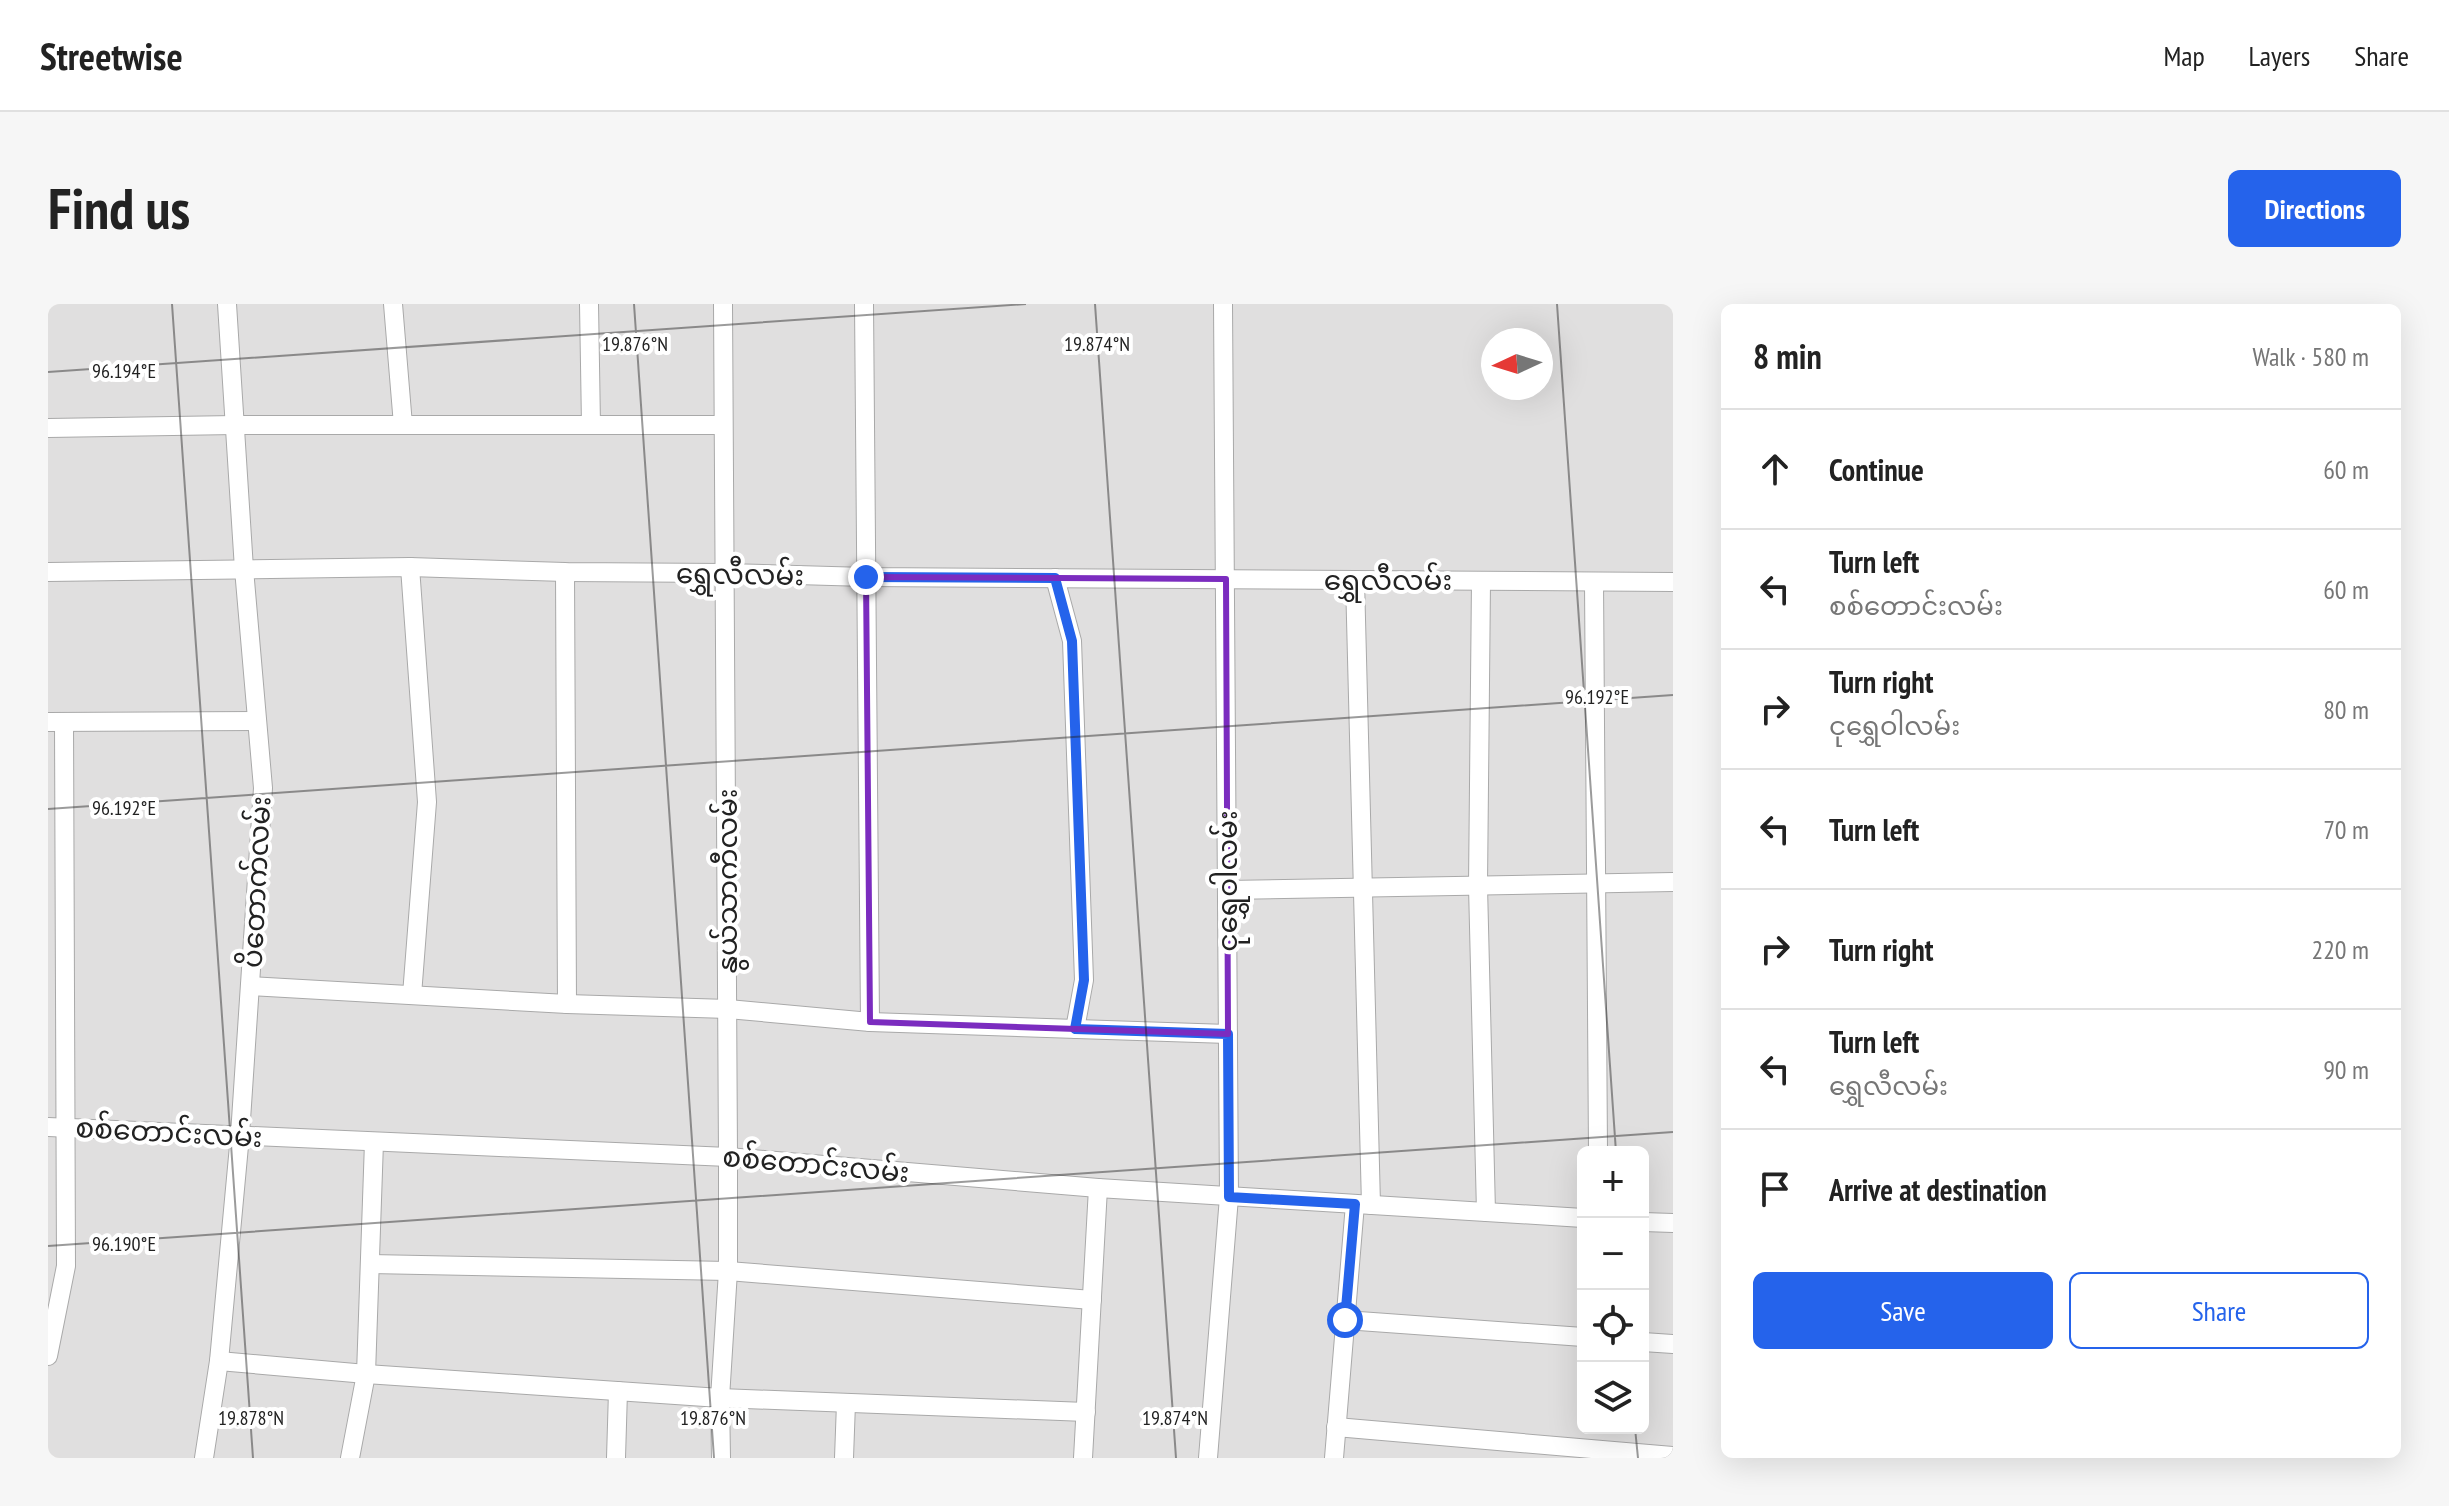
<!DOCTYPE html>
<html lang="en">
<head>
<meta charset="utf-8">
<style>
	:root { --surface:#fff; --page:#f6f6f6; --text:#222; --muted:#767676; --line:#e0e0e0; --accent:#2563eb }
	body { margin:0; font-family:"PT Sans Narrow","Noto Sans Myanmar",sans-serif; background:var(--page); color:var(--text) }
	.controls { position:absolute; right:24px; bottom:24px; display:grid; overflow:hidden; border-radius:12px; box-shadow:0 8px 32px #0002 }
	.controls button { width:72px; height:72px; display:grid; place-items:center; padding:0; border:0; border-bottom:2px solid var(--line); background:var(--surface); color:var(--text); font:40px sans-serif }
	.compass { position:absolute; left:1433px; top:24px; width:72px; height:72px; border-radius:50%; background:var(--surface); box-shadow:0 8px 32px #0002; rotate:266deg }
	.stop { position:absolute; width:24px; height:24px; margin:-18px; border:6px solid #2563eb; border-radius:50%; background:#fff }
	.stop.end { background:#2563eb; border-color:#fff; box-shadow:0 2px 8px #0008 }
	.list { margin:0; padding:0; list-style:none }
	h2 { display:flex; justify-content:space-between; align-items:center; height:104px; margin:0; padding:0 32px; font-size:34px }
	h2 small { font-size:26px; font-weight:400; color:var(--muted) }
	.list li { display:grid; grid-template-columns:52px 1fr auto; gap:24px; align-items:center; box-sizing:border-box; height:120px; padding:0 32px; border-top:2px solid var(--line) }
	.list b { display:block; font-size:30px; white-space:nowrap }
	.list p { margin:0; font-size:26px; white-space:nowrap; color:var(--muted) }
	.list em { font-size:26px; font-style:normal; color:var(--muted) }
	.actions { display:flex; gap:16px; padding:24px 32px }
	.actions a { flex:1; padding:18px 0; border:2px solid var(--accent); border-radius:12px; text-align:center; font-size:28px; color:var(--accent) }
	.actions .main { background:var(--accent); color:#fff }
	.icon { flex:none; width:44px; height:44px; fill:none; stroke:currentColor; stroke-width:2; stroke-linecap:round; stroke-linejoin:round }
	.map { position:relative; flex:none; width:1625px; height:1154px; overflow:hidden; border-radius:12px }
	header { display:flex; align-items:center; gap:48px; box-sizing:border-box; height:112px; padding:0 40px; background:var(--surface); border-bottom:2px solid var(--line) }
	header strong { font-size:38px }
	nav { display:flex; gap:44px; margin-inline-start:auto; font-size:28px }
	.intro { display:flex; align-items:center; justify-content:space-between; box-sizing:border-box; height:192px; padding:0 48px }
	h1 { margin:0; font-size:56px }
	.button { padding:20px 36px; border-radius:12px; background:var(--accent); color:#fff; font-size:28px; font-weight:700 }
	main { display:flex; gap:48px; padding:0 48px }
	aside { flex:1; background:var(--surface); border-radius:12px; box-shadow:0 8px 32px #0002 }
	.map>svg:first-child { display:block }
	.residential { fill:#e0dfdf; fill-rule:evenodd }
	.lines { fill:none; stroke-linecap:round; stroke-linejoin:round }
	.minor-casing { stroke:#a9a9a9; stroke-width:20 }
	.minor { stroke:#fff; stroke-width:18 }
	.route { stroke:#2563eb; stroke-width:10 }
	.marked { fill:none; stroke:#7b2cbf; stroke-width:6; stroke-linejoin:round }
	.ticks { fill:none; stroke:#222; stroke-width:2; stroke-opacity:0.45 }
	.labels { text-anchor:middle; stroke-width:8; stroke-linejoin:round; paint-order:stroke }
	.street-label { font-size:28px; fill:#222; stroke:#fff }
	.ticks-label { font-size:20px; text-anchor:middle; fill:#222; stroke:#fff; stroke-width:8; stroke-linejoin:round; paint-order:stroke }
</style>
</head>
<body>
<header>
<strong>Streetwise</strong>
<nav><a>Map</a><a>Layers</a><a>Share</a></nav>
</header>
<div class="intro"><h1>Find us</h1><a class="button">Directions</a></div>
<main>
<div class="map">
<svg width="1625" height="1154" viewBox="0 0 1625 1154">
	<rect width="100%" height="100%" fill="#f2efe9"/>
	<!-- residential -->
	<path class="residential" d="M0 0H1625V1154H0ZM1445 36H1493V84H1445ZM1535 848H1595V1124H1535Z"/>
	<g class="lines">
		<!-- minor casing -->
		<g class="minor-casing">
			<g id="minor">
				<polyline points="345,0 355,121"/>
				<polyline points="541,0 543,121"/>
				<polyline points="816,0 822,718"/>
				<polyline points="0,124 187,121 674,121"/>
				<polyline points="362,263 379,498 364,691"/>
				<polyline points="0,268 362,263 517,268 678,269 818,273 1625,278"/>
				<polyline points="517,268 519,700"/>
				<polyline points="1007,274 1024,337 1036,676 1027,725"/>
				<polyline points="1307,276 1323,901"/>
				<polyline points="1433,277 1430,582 1438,908"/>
				<polyline points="1546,278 1550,848"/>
				<polyline points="0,418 209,417"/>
				<polyline points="1179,586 1625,578"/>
				<polyline points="202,682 519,700 680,705 822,718 1180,730"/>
				<polyline points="0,823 680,853 1050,884 1535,914"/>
				<polyline points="1595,918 1625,919"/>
				<polyline points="322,960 680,967 1044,996"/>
				<polyline points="1297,1016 1535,1033"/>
				<polyline points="1595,1038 1625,1040"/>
				<polyline points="0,1052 18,962 16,418"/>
				<polyline points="171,1057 318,1070 672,1094 1038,1108"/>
				<polyline points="1288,1123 1625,1152"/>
				<polyline points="156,1154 171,1057 192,831 215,484 196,265 179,0"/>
				<polyline points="302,1154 318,1070 326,838"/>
				<polyline points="568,1154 570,1087"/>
				<polyline points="673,1154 672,1094 680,967 680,853 675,0"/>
				<polyline points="796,1154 798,1099"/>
				<polyline points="1035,1154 1050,884"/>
				<polyline points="1160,1154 1181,893 1175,0"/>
				<polyline points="1286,1154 1307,900"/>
			</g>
		</g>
		<!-- minor -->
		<use href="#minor" class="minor"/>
	</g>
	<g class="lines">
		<!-- route -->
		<polyline class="route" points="818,273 1007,274 1024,337 1036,676 1027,725 1180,730 1181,893 1307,900 1297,1016"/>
	</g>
	<!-- marked area -->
	<path class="marked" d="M818 273 1178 275 1180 730 822 718Z"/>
	<!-- ticks -->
	<path class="ticks" d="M124 0 205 1154M586 0 666 1154M1047 0 1128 1154M1509 0 1568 848M0 68 978 0M0 505 1625 391M0 942 1625 828M1587 1124 1590 1154"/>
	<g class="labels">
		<!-- street labels -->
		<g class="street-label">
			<text transform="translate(692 270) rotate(1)" y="10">ရွှေလီလမ်း</text>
			<text x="1340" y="286">ရွှေလီလမ်း</text>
			<text transform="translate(679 577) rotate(-90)" y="10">နွယ်သာကီလမ်း</text>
			<text transform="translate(1179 577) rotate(-90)" y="10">ငုရွှေဝါလမ်း</text>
			<text transform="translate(208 578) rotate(-87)" y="10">ပိတောက်လမ်း</text>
			<text transform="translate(121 828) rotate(3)" y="10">စစ်တောင်းလမ်း</text>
			<text transform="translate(768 860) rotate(5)" y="10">စစ်တောင်းလမ်း</text>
		</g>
	</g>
	<g class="ticks-label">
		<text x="587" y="47">19.876°N</text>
		<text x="1049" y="47">19.874°N</text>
		<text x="76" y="74">96.194°E</text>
		<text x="1549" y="400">96.192°E</text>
		<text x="76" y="511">96.192°E</text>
		<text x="76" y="947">96.190°E</text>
		<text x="203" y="1121">19.878°N</text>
		<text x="665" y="1121">19.876°N</text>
		<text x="1127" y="1121">19.874°N</text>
	</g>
</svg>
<div class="controls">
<button>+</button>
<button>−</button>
<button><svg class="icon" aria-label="locate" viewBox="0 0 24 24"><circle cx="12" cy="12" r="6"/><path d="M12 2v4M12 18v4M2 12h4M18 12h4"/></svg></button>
<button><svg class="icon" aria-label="layers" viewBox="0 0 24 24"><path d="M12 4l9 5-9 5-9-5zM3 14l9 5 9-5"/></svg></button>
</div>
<svg class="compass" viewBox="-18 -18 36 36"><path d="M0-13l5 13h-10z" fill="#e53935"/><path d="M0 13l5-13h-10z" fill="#767676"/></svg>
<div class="stop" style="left:1297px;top:1016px"></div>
<div class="stop end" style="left:818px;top:273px"></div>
</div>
<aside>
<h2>8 min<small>Walk · 580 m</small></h2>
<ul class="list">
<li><svg class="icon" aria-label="ahead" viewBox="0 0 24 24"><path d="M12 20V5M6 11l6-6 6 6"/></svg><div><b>Continue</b></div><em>60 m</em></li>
<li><svg class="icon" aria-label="left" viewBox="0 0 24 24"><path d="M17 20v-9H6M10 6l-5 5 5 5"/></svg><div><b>Turn left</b><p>စစ်တောင်းလမ်း</p></div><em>60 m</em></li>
<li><svg class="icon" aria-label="right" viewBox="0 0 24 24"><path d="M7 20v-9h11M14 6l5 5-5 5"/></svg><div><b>Turn right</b><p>ငုရွှေဝါလမ်း</p></div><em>80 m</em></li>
<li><svg class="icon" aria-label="left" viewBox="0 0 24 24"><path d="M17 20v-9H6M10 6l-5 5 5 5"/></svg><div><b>Turn left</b></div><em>70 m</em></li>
<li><svg class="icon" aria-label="right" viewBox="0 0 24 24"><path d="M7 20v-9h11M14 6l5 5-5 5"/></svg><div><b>Turn right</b></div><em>220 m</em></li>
<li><svg class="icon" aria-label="left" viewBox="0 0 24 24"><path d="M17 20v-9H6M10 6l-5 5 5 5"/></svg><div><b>Turn left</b><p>ရွှေလီလမ်း</p></div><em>90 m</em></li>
<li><svg class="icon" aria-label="arrive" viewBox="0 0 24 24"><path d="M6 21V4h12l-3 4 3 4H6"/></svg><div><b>Arrive at destination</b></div></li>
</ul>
<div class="actions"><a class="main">Save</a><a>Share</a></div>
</aside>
</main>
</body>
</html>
